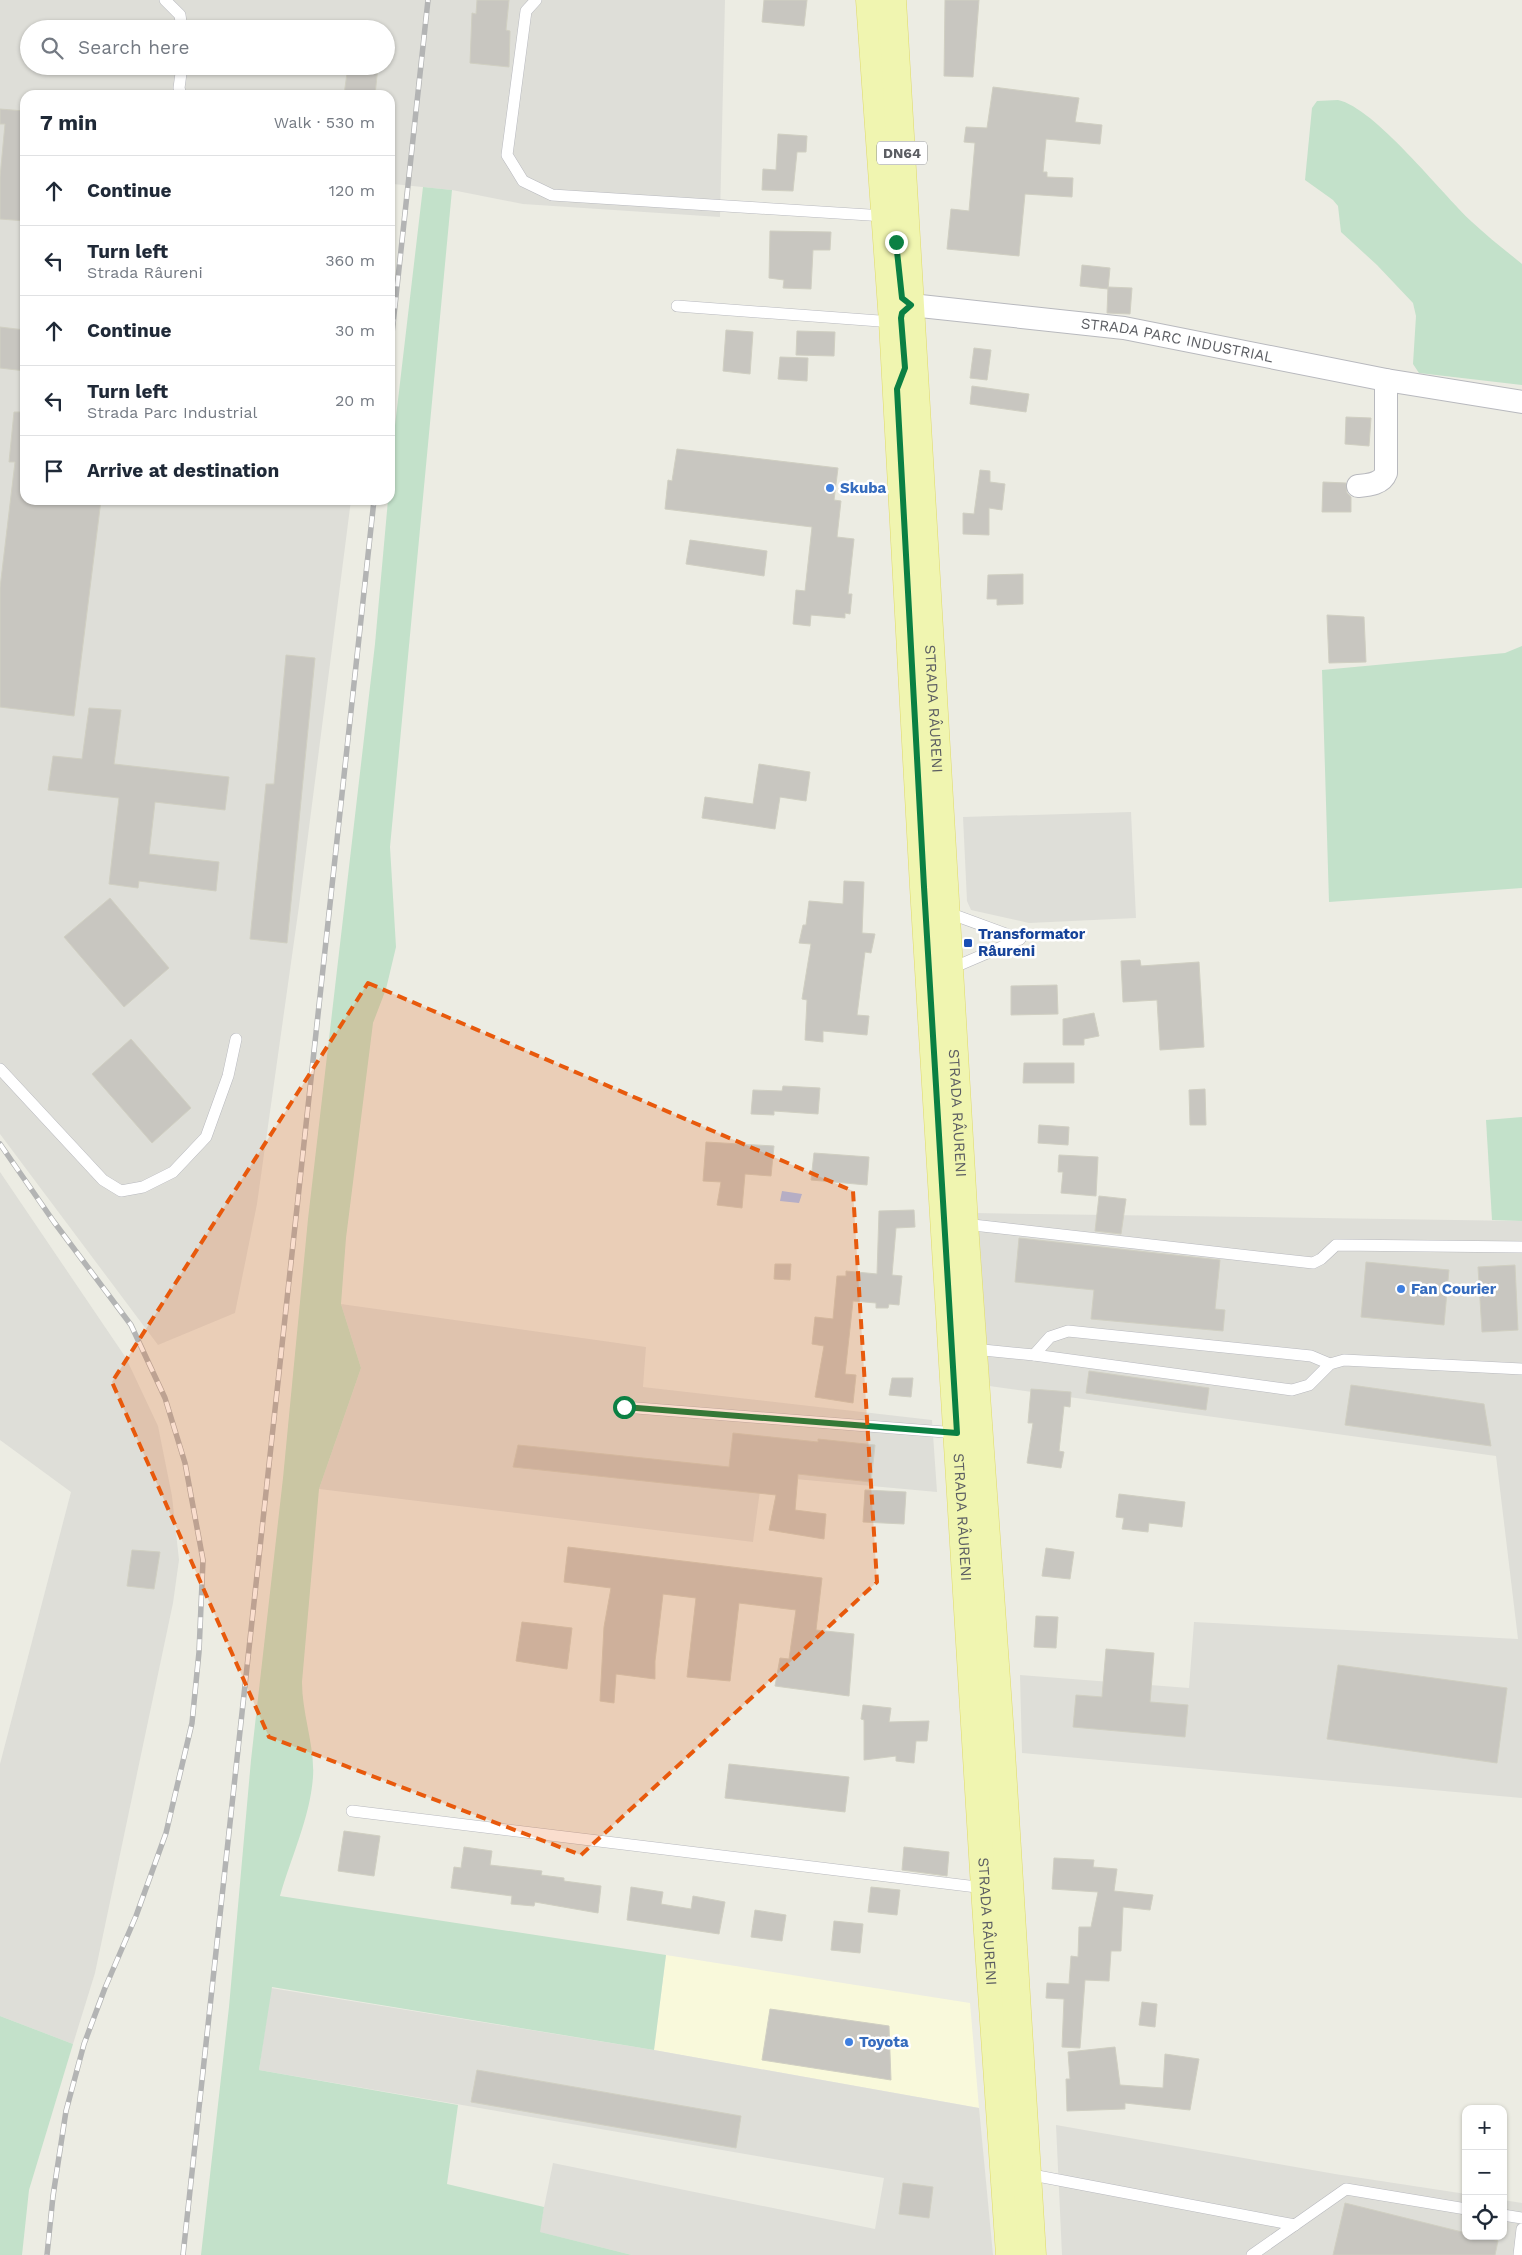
<!DOCTYPE html>
<html lang="en">
<head>
<meta charset="utf-8">
<style>
	:root { --surface:#fff; --page:#f6f6f7; --text:#1f2937; --muted:#747a83; --line:#e0e1e3 }
	body { margin:0; font-family:"Work Sans",sans-serif; background:var(--page); color:var(--text) }
	.controls { position:absolute; right:15px; bottom:15px; display:grid; overflow:hidden; border-radius:10px; box-shadow:0 1px 4px #0004 }
	.controls button { width:45px; height:45px; display:grid; place-items:center; padding:0; border:0; border-bottom:1px solid var(--line); background:var(--surface); color:var(--text); font:25px sans-serif }
	.stop { position:absolute; width:15px; height:15px; margin:-11px; border:4px solid #0b8043; border-radius:50%; background:#fff }
	.stop.end { background:#0b8043; border-color:#fff; box-shadow:0 1px 5px #0008 }
	.list { margin:0; padding:0; list-style:none }
	h2 { display:flex; justify-content:space-between; align-items:center; height:65px; margin:0; padding:0 20px; font-size:21px }
	h2 small { font-size:16px; font-weight:400; color:var(--muted) }
	.list li { display:grid; grid-template-columns:32px 1fr auto; gap:15px; align-items:center; box-sizing:border-box; height:70px; padding:0 20px; border-top:1px solid var(--line) }
	.list b { display:block; font-size:19px; white-space:nowrap }
	.list p { margin:0; font-size:16px; white-space:nowrap; color:var(--muted) }
	.list em { font-size:16px; font-style:normal; color:var(--muted) }
	.icon { flex:none; width:28px; height:28px; fill:none; stroke:currentColor; stroke-width:2; stroke-linecap:round; stroke-linejoin:round }
	.map { position:relative; flex:none; width:1522px; height:2255px; overflow:hidden }
	.search { position:absolute; background:var(--surface); box-shadow:0 1px 4px #0004; left:20px; top:20px; width:375px; height:55px; display:flex; align-items:center; gap:12px; box-sizing:border-box; padding:0 18px; border-radius:28px; color:var(--muted); font-size:19px }
	.panel { position:absolute; background:var(--surface); box-shadow:0 1px 4px #0004; left:20px; top:90px; width:375px; height:415px; border-radius:15px }
	.map>svg:first-child { display:block }
	.commercial { fill:#f9f9db }
	.industrial { fill:#deded8; fill-rule:evenodd }
	.green { fill:#c3e1ca }
	.water { fill:#abc3f4 }
	.building { fill:#c8c6c0; stroke:#d0cfc2 }
	.lines { fill:none; stroke-linecap:round; stroke-linejoin:round }
	.service-casing { stroke:#b8b9be; stroke-width:12 }
	.minor-casing { stroke:#b8b9be; stroke-width:24 }
	.primary-casing { stroke:#dfda69; stroke-width:29 }
	.service { stroke:#fff; stroke-width:11 }
	.minor { stroke:#fff; stroke-width:22 }
	.primary { stroke:#f0f5b0; stroke-width:28 }
	.rail-casing { stroke:#b3b4b4; stroke-width:5.5 }
	.rail { stroke:#fff; stroke-width:4; stroke-dasharray:11; stroke-linecap:butt }
	.route { stroke:#0b8043; stroke-width:6 }
	.marked { fill:#e8590c; fill-opacity:0.2; stroke:#e8590c; stroke-width:4; stroke-dasharray:10 6; stroke-linejoin:round }
	.shop-dot { fill:#3f7fe0; stroke:#fff; stroke-width:2 }
	.transit-dot { fill:#1a4fb4; stroke:#fff; stroke-width:2 }
	.labels { text-anchor:middle; stroke-width:5; stroke-linejoin:round; paint-order:stroke }
	.shield { fill:#fff; stroke:#8c8e91; stroke-width:1 }
	.shield-label { font-size:14px; font-weight:bold; fill:#5b5d62 }
	.street-label { font-size:15px; fill:#5b5d62; stroke:#fff }
	.shop-label { font-size:15px; font-weight:bold; fill:#366cbe; stroke:#fff; text-anchor:start }
	.transit-label { font-size:15px; font-weight:bold; fill:#164399; stroke:#fff; text-anchor:start }
</style>
</head>
<body>
<div class="map">
<svg width="1522" height="2255" viewBox="0 0 1522 2255">
	<rect width="100%" height="100%" fill="#ecece3"/>
	<!-- commercial -->
	<polygon class="commercial" points="666,1955 970,2003 979,2108 654,2050"/>
	<!-- industrial -->
	<g class="industrial">
		<path d="M0 0H725L720 217 523 204 452 190 393 184 390 205V95H25V500H351L299 906 257 1204 235 1313 158 1345 0 1134ZM29 29H386V66H29Z"/>
		<polygon points="1131,812 1136,918 1029,923 971,910 967,901 963,817"/>
		<polygon points="0,1172 126,1358 158,1426 172,1496 179,1560 173,1603 95,1973 73,2044 0,2016 0,1764 71,1492 0,1440"/>
		<polygon points="973,1213 1522,1221 1522,1798 1022,1753 1020,1675 1189,1688 1194,1622 1518,1639 1496,1456 982,1385"/>
		<polygon points="341,1304 646,1347 643,1387 932,1420 937,1492 762,1476 753,1542 319,1489 361,1368"/>
		<polygon points="271,1988 654,2050 979,2108 993,2255 632,2255 539,2232 553,2163 875,2229 884,2178 259,2070"/>
		<polygon points="1056,2125 1335,2174 1466,2194 1466,2236 1503,2236 1503,2200 1522,2203 1522,2255 1062,2255"/>
	</g>
	<!-- green -->
	<g class="green">
		<path d="M1338 100C1375 108 1441 193 1472 222 1488 237 1505 250 1522 264V385L1419 373 1413 364 1416 316 1413 303 1377 265 1341 232 1338 206 1333 200 1305 180 1312 108 1317 101Z"/>
		<path d="M423 187 452 190 390 847 396 947 386 989 373 1023 346 1238 341 1304 361 1368 319 1489 302 1682C302 1714 315 1746 313 1777 310 1818 291 1857 280 1896L666 1955 654 2050 272 1987 259 2070 458 2105 447 2184 544 2207 540 2232 632 2255H201L229 2007 251 1760 283 1478 308 1219 375 644 388 500H390L392 451Z"/>
		<polygon points="1522,646 1522,888 1329,902 1322,670 1505,653"/>
		<polygon points="1522,1117 1522,1221 1492,1220 1486,1120"/>
		<polygon points="0,2016 73,2044 29,2190 22,2255 0,2255"/>
	</g>
	<!-- water -->
	<polygon class="water" points="782,1191 802,1194 799,1203 780,1201"/>
	<!-- building -->
	<g class="building">
		<polygon points="477,0 509,0 506,30 510,31 509,67 470,63 472,13 476,14"/>
		<polygon points="764,0 807,0 804,26 762,22"/>
		<polygon points="945,0 979,0 973,77 944,76"/>
		<polygon points="348,66 378,66 375,95 344,95"/>
		<polygon points="993,87 1079,98 1075,122 1102,125 1100,144 1046,139 1043,172 1047,172 1047,177 1073,178 1072,197 1025,194 1019,256 947,249 951,209 969,211 975,143 964,142 966,127 987,128"/>
		<polygon points="0,109 25,111 25,221 0,219 0,177 5,124 0,124"/>
		<polygon points="778,134 807,136 806,152 797,152 793,191 762,190 763,169 776,170"/>
		<polygon points="770,231 831,232 830,250 813,250 811,289 783,288 784,280 769,278"/>
		<polygon points="1082,265 1110,268 1108,289 1080,286"/>
		<polygon points="1108,287 1132,288 1130,314 1107,313"/>
		<polygon points="0,327 25,330 25,371 0,368"/>
		<polygon points="726,330 753,332 750,374 723,371"/>
		<polygon points="797,331 835,332 834,356 796,355"/>
		<polygon points="974,348 991,350 987,380 970,378"/>
		<polygon points="780,357 808,358 807,381 778,379"/>
		<polygon points="972,386 1029,394 1026,412 970,404"/>
		<polygon points="14,412 25,412 25,500 101,500 74,716 0,707 0,588 15,462 9,462"/>
		<polygon points="1346,417 1371,418 1369,446 1345,444"/>
		<polygon points="677,449 838,468 834,500 841,501 837,537 854,539 848,594 852,594 850,614 845,613 845,618 811,615 810,626 793,624 796,590 805,591 812,527 665,509 668,480 672,481"/>
		<polygon points="980,470 990,471 990,482 1005,484 1002,510 989,508 989,535 963,534 963,513 974,514"/>
		<polygon points="1323,482 1346,483 1347,493 1351,497 1351,512 1322,512"/>
		<polygon points="690,540 767,551 764,576 686,564"/>
		<polygon points="1023,574 1023,604 997,605 997,599 987,599 988,575"/>
		<polygon points="1327,615 1364,617 1366,662 1329,663"/>
		<polygon points="286,655 315,658 287,943 250,939 266,784 274,784"/>
		<polygon points="89,708 121,710 114,764 229,777 225,810 155,802 149,854 219,862 216,891 139,881 138,888 109,884 119,798 48,790 53,756 82,759"/>
		<polygon points="759,764 810,772 806,801 780,797 775,829 702,818 705,797 753,804"/>
		<polygon points="844,881 864,882 862,933 875,934 871,953 865,952 857,1015 869,1016 867,1035 823,1031 823,1042 805,1040 807,1000 802,999 811,944 799,943 803,925 806,925 809,901 843,904"/>
		<polygon points="110,898 169,968 124,1007 64,937"/>
		<polygon points="1140,960 1141,966 1199,962 1204,1047 1160,1050 1157,1000 1123,1002 1121,961"/>
		<polygon points="1057,985 1058,1014 1011,1015 1011,986"/>
		<polygon points="1094,1013 1099,1036 1084,1039 1084,1045 1063,1045 1063,1019"/>
		<polygon points="131,1039 191,1108 152,1143 92,1074"/>
		<polygon points="1024,1063 1074,1063 1074,1083 1023,1083"/>
		<polygon points="783,1086 820,1088 818,1114 774,1111 774,1115 751,1114 753,1090 782,1091"/>
		<polygon points="1205,1089 1206,1125 1190,1125 1189,1090"/>
		<polygon points="1039,1125 1069,1127 1068,1145 1038,1143"/>
		<polygon points="706,1142 774,1146 771,1176 745,1174 742,1208 717,1205 721,1182 703,1181"/>
		<polygon points="814,1153 869,1157 867,1185 811,1180"/>
		<polygon points="1059,1155 1098,1157 1096,1196 1061,1193 1063,1172 1058,1172"/>
		<polygon points="1099,1196 1126,1199 1121,1234 1095,1231"/>
		<polygon points="914,1210 915,1227 896,1228 892,1275 902,1276 899,1305 889,1304 888,1308 876,1308 876,1303 853,1301 845,1374 856,1375 853,1403 815,1397 824,1346 812,1344 815,1317 833,1319 837,1276 846,1276 846,1271 877,1274 879,1211"/>
		<polygon points="1019,1238 1220,1260 1215,1309 1225,1310 1223,1331 1091,1319 1094,1290 1015,1282"/>
		<polygon points="1366,1262 1449,1270 1444,1325 1361,1317"/>
		<polygon points="775,1264 791,1264 790,1280 774,1279"/>
		<polygon points="1515,1265 1518,1330 1482,1332 1478,1267"/>
		<polygon points="1089,1371 1209,1388 1206,1410 1086,1393"/>
		<polygon points="892,1378 913,1378 911,1397 889,1395"/>
		<polygon points="1351,1385 1484,1404 1491,1446 1345,1425"/>
		<polygon points="1031,1389 1071,1392 1070,1407 1064,1406 1059,1451 1064,1452 1061,1468 1027,1463 1033,1423 1028,1423"/>
		<polygon points="733,1433 818,1442 818,1439 875,1445 871,1482 798,1474 795,1510 826,1514 824,1539 769,1530 776,1495 513,1467 518,1445 729,1467"/>
		<polygon points="865,1490 906,1492 904,1524 863,1522"/>
		<polygon points="1119,1494 1185,1502 1182,1527 1149,1523 1148,1532 1122,1529 1124,1518 1116,1517"/>
		<polygon points="568,1547 822,1578 816,1630 854,1634 849,1696 775,1686 780,1658 789,1659 796,1610 739,1603 730,1681 687,1677 696,1598 663,1594 655,1661 655,1679 616,1674 614,1703 600,1701 604,1627 611,1588 564,1582"/>
		<polygon points="1046,1548 1074,1552 1070,1579 1042,1576"/>
		<polygon points="132,1550 160,1552 154,1589 127,1586"/>
		<polygon points="1036,1616 1058,1617 1056,1648 1034,1647"/>
		<polygon points="522,1622 572,1628 567,1669 516,1661"/>
		<polygon points="1106,1649 1154,1653 1150,1702 1188,1705 1185,1737 1073,1727 1076,1695 1102,1697"/>
		<polygon points="1338,1665 1507,1688 1497,1763 1327,1739"/>
		<polygon points="863,1705 891,1708 889,1722 929,1721 927,1741 916,1741 914,1763 896,1761 896,1756 864,1760 864,1720 861,1719"/>
		<polygon points="729,1764 849,1777 845,1812 725,1798"/>
		<polygon points="344,1831 380,1836 374,1876 338,1871"/>
		<polygon points="464,1847 492,1851 490,1865 542,1871 541,1875 564,1878 564,1881 601,1886 598,1913 535,1902 534,1906 511,1904 512,1896 451,1888 454,1867 461,1868"/>
		<polygon points="904,1847 949,1852 947,1876 902,1870"/>
		<polygon points="1054,1858 1094,1860 1093,1867 1117,1869 1114,1891 1153,1895 1150,1910 1123,1907 1121,1951 1111,1951 1109,1981 1085,1980 1080,2048 1062,2047 1064,1999 1046,1998 1047,1983 1069,1984 1071,1956 1078,1957 1079,1927 1091,1927 1098,1892 1052,1889"/>
		<polygon points="631,1887 663,1892 661,1904 691,1909 693,1896 725,1902 719,1934 627,1920"/>
		<polygon points="871,1887 900,1890 897,1915 868,1912"/>
		<polygon points="755,1910 786,1915 782,1941 751,1937"/>
		<polygon points="834,1921 863,1924 860,1953 831,1950"/>
		<polygon points="1142,2002 1157,2004 1155,2027 1139,2025"/>
		<polygon points="770,2009 889,2026 891,2080 762,2060"/>
		<polygon points="1115,2047 1120,2085 1163,2088 1165,2054 1199,2059 1190,2110 1125,2103 1125,2109 1067,2111 1066,2079 1070,2079 1068,2052"/>
		<polygon points="477,2070 741,2116 736,2148 471,2102"/>
		<polygon points="903,2183 933,2187 929,2218 899,2214"/>
		<polygon points="1345,2203 1466,2233 1466,2236 1481,2236 1498,2241 1495,2255 1333,2255"/>
	</g>
	<g class="lines">
		<!-- service casing -->
		<g class="service-casing">
			<g id="service">
				<polyline points="165,0 180,15 182,29"/>
				<polyline points="536,0 526,11 507,155 523,181 552,195 885,216"/>
				<polyline points="181,95 179,88 182,66"/>
				<polyline points="677,306 893,322"/>
				<polyline points="946,912 1020,939"/>
				<polyline points="950,969 1020,939"/>
				<polyline points="0,1069 103,1180 121,1191 143,1187 173,1172 206,1137 228,1076 236,1039"/>
				<polyline points="964,1224 1313,1263 1321,1259 1336,1245 1522,1247"/>
				<polyline points="973,1349 1034,1355 1292,1390 1309,1385 1330,1364 1344,1360 1522,1369"/>
				<polyline points="1034,1355 1050,1337 1068,1331 1311,1356 1330,1364"/>
				<polyline points="624,1407 957,1433"/>
				<polyline points="352,1811 985,1888"/>
				<polyline points="1027,2174 1295,2225"/>
				<polyline points="1503,2215 1522,2218"/>
				<polyline points="1252,2255 1346,2189 1466,2209"/>
				<polyline points="1519,2255 1522,2229"/>
			</g>
		</g>
		<!-- minor casing -->
		<g class="minor-casing">
			<g id="minor">
				<path id="s1" d="M900 293 901 298 911 305 1124 328 1386 380 1522 402"/>
				<path d="M1358 486C1369 485 1382 484 1386 473V380"/>
			</g>
		</g>
		<!-- primary casing -->
		<g class="primary-casing">
			<g id="primary">
				<path id="s2" d="M870 0 893 322 924 887 985 1888 1010 2255"/>
				<path id="s3" d="M892 0 964 1224 1000 1736 1032 2255"/>
			</g>
		</g>
		<!-- service -->
		<use href="#service" class="service"/>
		<!-- minor -->
		<use href="#minor" class="minor"/>
		<!-- primary -->
		<use href="#primary" class="primary"/>
		<!-- rail casing -->
		<g class="rail-casing">
			<g id="rail">
				<polyline points="390,352 428,0"/>
				<polyline points="0,1144 54,1222 131,1325 165,1398 185,1463 203,1560 199,1652 192,1723 166,1833 136,1916 105,1988 84,2044 66,2111 53,2196 47,2255"/>
				<polyline points="183,2255 374,500"/>
			</g>
		</g>
		<!-- rail -->
		<use href="#rail" class="rail"/>
	</g>
	<g class="lines">
		<!-- route -->
		<polyline class="route" points="624,1407 957,1433 924,887 897,389 905,368 901,318 902,313 911,305 902,298 896,242"/>
	</g>
	<!-- marked area -->
	<path class="marked" d="M368 983 853 1191 877 1582 581 1855 269 1737 112 1382Z"/>
	<!-- markers -->
	<g class="shop-dot">
		<circle cx="830" cy="488" r="5"/>
		<circle cx="1401" cy="1289" r="5"/>
		<circle cx="849" cy="2042" r="5"/>
	</g>
	<rect class="transit-dot" x="963" y="938" width="10" height="10" rx="2.5"/>
	<g class="labels">
		<!-- shield labels -->
		<rect class="shield" x="877" y="141.5" width="50" height="23" rx="4"/>
		<g class="shield-label">
			<text x="902" y="158">DN64</text>
		</g>
		<!-- street labels -->
		<g class="street-label">
			<text dy="5" stroke="none"><textPath href="#s1" startOffset="286">STRADA PARC INDUSTRIAL</textPath></text>
			<text dy="5" stroke="none"><textPath href="#s3" startOffset="710">STRADA RÂURENI</textPath></text>
			<text dy="5" stroke="none"><textPath href="#s3" startOffset="1115">STRADA RÂURENI</textPath></text>
			<text dy="5" stroke="none"><textPath href="#s2" startOffset="1520">STRADA RÂURENI</textPath></text>
			<text dy="5" stroke="none"><textPath href="#s2" startOffset="1925">STRADA RÂURENI</textPath></text>
		</g>
		<!-- shop labels -->
		<g class="shop-label">
			<text x="840" y="493">Skuba</text>
			<text x="1411" y="1294">Fan Courier</text>
			<text x="859" y="2047">Toyota</text>
		</g>
		<!-- transit labels -->
		<g class="transit-label">
			<text x="978" y="939">Transformator<tspan x="978" dy="17">Râureni</tspan></text>
		</g>
	</g>
</svg>
<div class="controls">
<button>+</button>
<button>−</button>
<button><svg class="icon" aria-label="locate" viewBox="0 0 24 24"><circle cx="12" cy="12" r="6"/><path d="M12 2v4M12 18v4M2 12h4M18 12h4"/></svg></button>
</div>
<div class="stop" style="left:624px;top:1407px"></div>
<div class="stop end" style="left:896px;top:242px"></div>
<div class="search"><svg class="icon" aria-label="search" viewBox="0 0 24 24"><circle cx="10" cy="10" r="6"/><path d="M15 15l6 6"/></svg>Search here</div>
<section class="panel">
<h2>7 min<small>Walk · 530 m</small></h2>
<ul class="list">
<li><svg class="icon" aria-label="ahead" viewBox="0 0 24 24"><path d="M12 20V5M6 11l6-6 6 6"/></svg><div><b>Continue</b></div><em>120 m</em></li>
<li><svg class="icon" aria-label="left" viewBox="0 0 24 24"><path d="M17 20v-9H6M10 6l-5 5 5 5"/></svg><div><b>Turn left</b><p>Strada Râureni</p></div><em>360 m</em></li>
<li><svg class="icon" aria-label="ahead" viewBox="0 0 24 24"><path d="M12 20V5M6 11l6-6 6 6"/></svg><div><b>Continue</b></div><em>30 m</em></li>
<li><svg class="icon" aria-label="left" viewBox="0 0 24 24"><path d="M17 20v-9H6M10 6l-5 5 5 5"/></svg><div><b>Turn left</b><p>Strada Parc Industrial</p></div><em>20 m</em></li>
<li><svg class="icon" aria-label="arrive" viewBox="0 0 24 24"><path d="M6 21V4h12l-3 4 3 4H6"/></svg><div><b>Arrive at destination</b></div></li>
</ul>
</section>
</div>
</body>
</html>
